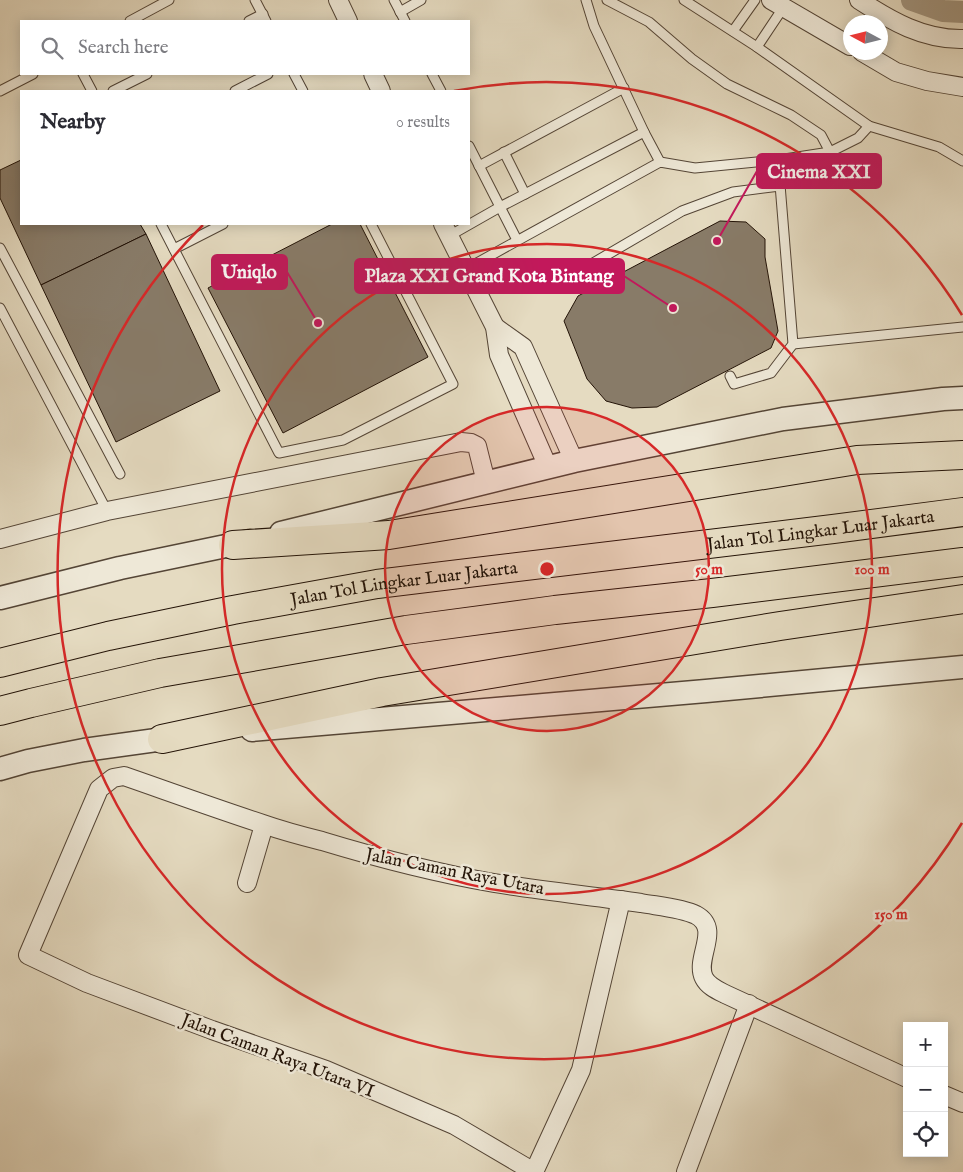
<!DOCTYPE html>
<html lang="en">
<head>
<meta charset="utf-8">
<style>
	:root { --surface:#fff; --page:#f7f7f7; --text:#2b2b33; --muted:#7c7c81; --line:#e1e1e2 }
	body { margin:0; font-family:"IM FELL English",serif; background:var(--page); color:var(--text) }
	.controls { position:absolute; right:15px; bottom:15px; display:grid; overflow:hidden; border-radius:0px; box-shadow:0 2px 12px #0003 }
	.controls button { width:45px; height:45px; display:grid; place-items:center; padding:0; border:0; border-bottom:1px solid var(--line); background:var(--surface); color:var(--text); font:25px sans-serif }
	.compass { position:absolute; left:843px; top:15px; width:45px; height:45px; border-radius:50%; background:var(--surface); box-shadow:0 2px 12px #0003; rotate:277deg }
	.list { margin:0; padding:0; list-style:none }
	h2 { display:flex; justify-content:space-between; align-items:center; height:65px; margin:0; padding:0 20px; font-size:21px }
	h2 small { font-size:16px; font-weight:400; color:var(--muted) }
	.icon { flex:none; width:28px; height:28px; fill:none; stroke:currentColor; stroke-width:2; stroke-linecap:round; stroke-linejoin:round }
	.map { position:relative; flex:none; width:963px; height:1172px; overflow:hidden }
	.search { position:absolute; background:var(--surface); box-shadow:0 2px 12px #0003; left:20px; top:20px; width:450px; height:55px; display:flex; align-items:center; gap:12px; box-sizing:border-box; padding:0 18px; border-radius:0px; color:var(--muted); font-size:19px }
	.panel { position:absolute; background:var(--surface); box-shadow:0 2px 12px #0003; left:20px; top:90px; width:450px; height:135px; border-radius:0px }
	.map>svg:first-child { display:block }
	.lines { fill:none; stroke-linecap:round; stroke-linejoin:round }
	.canal { stroke:#a39782; stroke-width:22 }
	.building { fill:#887b68; stroke:#231307 }
	.service-casing { stroke:#544536; stroke-width:11 }
	.minor-casing { stroke:#544536; stroke-width:20 }
	.tertiary-casing { stroke:#544536; stroke-width:25 }
	.motorway-casing { stroke:#231307; stroke-width:30 }
	.service { stroke:#eee8d7; stroke-width:9 }
	.minor { stroke:#eee8d7; stroke-width:18 }
	.tertiary { stroke:#eee8d7; stroke-width:22 }
	.motorway { stroke:#e5dbc1; stroke-width:28 }
	.ring { fill:none; stroke:#d62828; stroke-width:2.5 }
	.labels { text-anchor:middle; stroke-width:5; stroke-linejoin:round; paint-order:stroke }
	.street-label { font-size:18px; fill:#231307; stroke:#eee8d7 }
	.centre { fill:#d62828; stroke:#eee8d7; stroke-width:2.5 }
	.ring-label { font-size:15px; text-anchor:middle; font-weight:bold; fill:#d62828; stroke:#eee8d7; stroke-width:5; stroke-linejoin:round; paint-order:stroke }
	.leader { fill:none; stroke:#c2185b; stroke-width:2 }
	.callout-dot { fill:#c2185b; stroke:#eee8d7; stroke-width:2 }
	.callout { fill:#c2185b; stroke:#c2185b; stroke-width:2 }
	.callout-label { font-size:19px; text-anchor:middle; font-weight:bold; fill:#fff }
</style>
</head>
<body>
<div class="map">
<svg width="963" height="1172" viewBox="0 0 963 1172">
	<rect width="100%" height="100%" fill="#e5dbc1"/>
	<filter id="stains"><feTurbulence type="fractalNoise" baseFrequency=".004" numOctaves="4"/><feColorMatrix values="0 0 0 0 .2 0 0 0 0 .09 0 0 0 0 .02 0 0 0 .5 -.17"/></filter>
	<radialGradient id="worn" r=".72"><stop offset=".6" stop-color="#630" stop-opacity="0"/><stop offset="1" stop-color="#630" stop-opacity=".3"/></radialGradient>
	<g class="lines">
		<!-- canal -->
		<polyline class="canal" points="912,0 943,11 963,12"/>
	</g>
	<!-- building -->
	<g class="building">
		<polygon points="21,160 21,224 140,224 146,234 41,285 0,198 0,170"/>
		<polygon points="720,221 746,222 765,239 765,257 778,331 771,348 657,407 632,408 606,401 587,379 564,321 578,296"/>
		<polygon points="332,224 360,224 428,357 283,433 208,288"/>
		<polygon points="146,234 220,391 116,442 41,285"/>
	</g>
	<g class="lines">
		<!-- service casing -->
		<g class="service-casing">
			<g id="service">
				<polyline points="255,0 266,21"/>
				<polyline points="394,0 405,21"/>
				<polyline points="607,0 649,22 692,59 727,84 791,115 821,135 830,152"/>
				<polyline points="684,0 757,47 869,126 939,147 963,161"/>
				<polyline points="400,12 421,0"/>
				<polyline points="130,21 169,0"/>
				<polyline points="249,21 263,14"/>
				<polyline points="733,31 755,0"/>
				<polyline points="757,47 783,8"/>
				<polyline points="83,74 92,91"/>
				<polyline points="294,74 303,91"/>
				<polyline points="432,74 441,91"/>
				<polyline points="0,91 33,74"/>
				<polyline points="113,91 147,74"/>
				<polyline points="235,91 268,74"/>
				<polyline points="644,132 660,162"/>
				<polyline points="469,146 517,240"/>
				<polyline points="504,152 525,194"/>
				<polyline points="479,166 624,88"/>
				<polyline points="161,224 279,453 343,440 453,384 371,224"/>
				<polyline points="449,236 500,207 644,132 594,26 586,0"/>
				<polyline points="0,248 120,474"/>
				<polyline points="174,249 223,224"/>
				<polyline points="466,269 660,162 695,168 778,160 830,152 858,138 869,126"/>
				<polyline points="559,283 682,211 733,192 780,186"/>
				<polyline points="0,308 107,511"/>
				<polyline points="793,344 963,327"/>
				<polyline points="730,376 734,384 771,373 793,344 778,160"/>
			</g>
		</g>
		<!-- minor casing -->
		<g class="minor-casing">
			<g id="minor">
				<polyline points="338,0 348,21"/>
				<polyline points="771,0 850,46"/>
				<path d="M859 0C891 21 924 40 963 39"/>
				<polyline points="862,52 896,72 927,81 963,87"/>
				<polyline points="373,74 381,91"/>
				<polyline points="443,224 495,327 499,355 548,467"/>
				<polyline points="495,327 523,347 574,461"/>
				<polyline points="0,539 107,511 461,442 471,443 477,446 486,482"/>
				<polyline points="247,883 264,825"/>
				<polyline points="944,1095 963,1103"/>
				<path d="M534 1172 454 1125 326 1070 212 1030 87 983 28 955 99 789 113 778 124 776C170 792 217 809 263 824 283 831 302 836 322 841 378 858 436 873 494 883 543 891 592 896 641 903 657 906 682 908 696 915 722 929 694 958 704 978 708 986 717 990 725 994L907 1078"/>
				<polyline points="534,1172 581,1070 621,900"/>
				<polyline points="686,1172 749,1004"/>
			</g>
		</g>
		<!-- tertiary casing -->
		<g class="tertiary-casing">
			<g id="tertiary">
				<polyline points="281,533 574,461 783,419 943,399 963,398"/>
				<polyline points="0,598 120,568 250,541"/>
				<polyline points="252,730 706,691 963,667"/>
				<polyline points="0,769 28,761 84,750 178,737"/>
			</g>
		</g>
		<!-- motorway casing -->
		<g class="motorway-casing">
			<g id="motorway">
				<polyline points="233,545 389,535 857,460 963,455"/>
				<path id="s1" d="M0 663 108 636 233 610 377 584 833 529 963 512"/>
				<polyline points="0,711 31,703 160,673 406,630 555,610 712,593 963,562"/>
				<polyline points="162,739 382,692 780,626 963,599"/>
			</g>
		</g>
		<!-- service -->
		<use href="#service" class="service"/>
		<!-- minor -->
		<use href="#minor" class="minor"/>
		<!-- tertiary -->
		<use href="#tertiary" class="tertiary"/>
		<!-- motorway -->
		<use href="#motorway" class="motorway"/>
	</g>
	<!-- distance rings -->
	<circle cx="547" cy="569" r="162" fill="#d62828" fill-opacity=".12"/>
	<g class="ring">
		<circle cx="547" cy="569" r="162"/>
		<circle cx="547" cy="569" r="325"/>
		<path d="M962 823A487 487 0 1 1 203 225M454 91A487 487 0 0 1 962 315"/>
	</g>
	<g class="labels">
		<!-- street labels -->
		<g class="street-label">
			<text dy="6" stroke="none"><textPath href="#s1" startOffset="832">Jalan Tol Lingkar Luar Jakarta</textPath></text>
			<text dy="6" stroke="none"><textPath href="#s1" startOffset="412">Jalan Tol Lingkar Luar Jakarta</textPath></text>
			<text transform="translate(455 871) rotate(11)" y="6">Jalan Caman Raya Utara</text>
			<text transform="translate(278 1055) rotate(21)" y="6">Jalan Caman Raya Utara VI</text>
		</g>
	</g>
	<circle cx="547" cy="569" r="8" class="centre"/>
	<g class="ring-label">
		<text x="709" y="574">50 m</text>
		<text x="872" y="574">100 m</text>
		<text x="891" y="919">150 m</text>
	</g>
	<!-- callouts -->
	<path class="leader" d="M717 241L757 171M318 323L287 272M673 308L624 276"/>
	<g class="callout-dot">
		<circle cx="717" cy="241" r="5"/>
		<circle cx="318" cy="323" r="5"/>
		<circle cx="673" cy="308" r="5"/>
	</g>
	<g class="callout">
		<rect x="757" y="154" width="124" height="34" rx="5"/>
		<rect x="212" y="255" width="75" height="34" rx="5"/>
		<rect x="355" y="259" width="269" height="34" rx="5"/>
	</g>
	<g class="callout-label">
		<text x="819" y="178">Cinema XXI</text>
		<text x="249" y="278">Uniqlo</text>
		<text x="489" y="282">Plaza XXI Grand Kota Bintang</text>
	</g>
	<rect width="100%" height="100%" filter="url(#stains)"/>
	<rect width="100%" height="100%" fill="url(#worn)"/>
</svg>
<div class="controls">
<button>+</button>
<button>−</button>
<button><svg class="icon" aria-label="locate" viewBox="0 0 24 24"><circle cx="12" cy="12" r="6"/><path d="M12 2v4M12 18v4M2 12h4M18 12h4"/></svg></button>
</div>
<svg class="compass" viewBox="-18 -18 36 36"><path d="M0-13l5 13h-10z" fill="#e53935"/><path d="M0 13l5-13h-10z" fill="#7c7c81"/></svg>
<div class="search"><svg class="icon" aria-label="search" viewBox="0 0 24 24"><circle cx="10" cy="10" r="6"/><path d="M15 15l6 6"/></svg>Search here</div>
<section class="panel">
<h2>Nearby<small>0 results</small></h2>
<ul class="list">
</ul>
</section>
</div>
</body>
</html>
